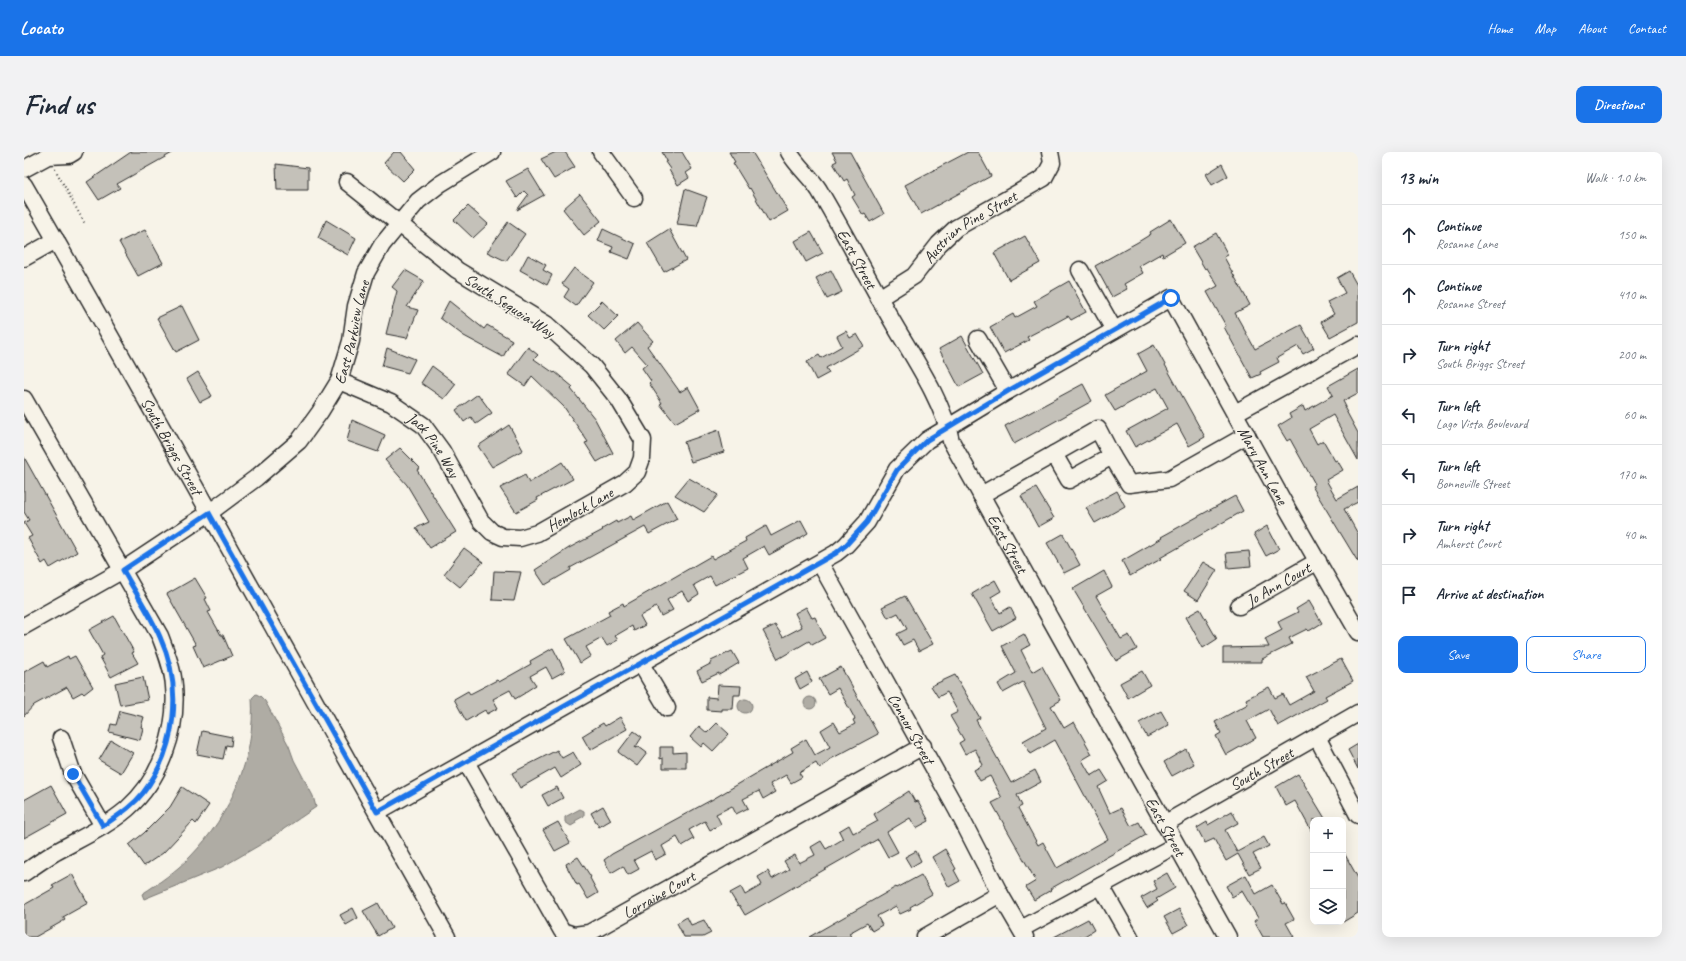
<!DOCTYPE html>
<html lang="en">
<head>
<meta charset="utf-8">
<style>
	:root { --surface:#fff; --page:#f2f2f3; --text:#1f2937; --muted:#747a83; --line:#e0e1e3; --accent:#1a73e8 }
	body { margin:0; font-family:Caveat,sans-serif; background:var(--page); color:var(--text) }
	.controls { position:absolute; right:12px; bottom:12px; display:grid; overflow:hidden; border-radius:8px; box-shadow:0 4px 16px #0002 }
	.controls button { width:36px; height:36px; display:grid; place-items:center; padding:0; border:0; border-bottom:1px solid var(--line); background:var(--surface); color:var(--text); font:20px sans-serif }
	.stop { position:absolute; width:12px; height:12px; margin:-9px; border:3px solid #1a73e8; border-radius:50%; background:#fff }
	.stop.end { background:#1a73e8; border-color:#fff; box-shadow:0 1px 4px #0008 }
	.list { margin:0; padding:0; list-style:none }
	h2 { display:flex; justify-content:space-between; align-items:center; height:52px; margin:0; padding:0 16px; font-size:17px }
	h2 small { font-size:13px; font-weight:400; color:var(--muted) }
	.list li { display:grid; grid-template-columns:26px 1fr auto; gap:12px; align-items:center; box-sizing:border-box; height:60px; padding:0 16px; border-top:1px solid var(--line) }
	.list b { display:block; font-size:15px; white-space:nowrap }
	.list p { margin:0; font-size:13px; white-space:nowrap; color:var(--muted) }
	.list em { font-size:13px; font-style:normal; color:var(--muted) }
	.actions { display:flex; gap:8px; padding:12px 16px }
	.actions a { flex:1; padding:9px 0; border:1px solid var(--accent); border-radius:8px; text-align:center; font-size:14px; color:var(--accent) }
	.actions .main { background:var(--accent); color:#fff }
	.icon { flex:none; width:22px; height:22px; fill:none; stroke:currentColor; stroke-width:2; stroke-linecap:round; stroke-linejoin:round }
	.map { position:relative; flex:none; width:1334px; height:785px; overflow:hidden; border-radius:8px }
	header { display:flex; align-items:center; gap:24px; box-sizing:border-box; height:56px; padding:0 20px; background:var(--accent); color:#fff }
	header strong { font-size:19px }
	nav { display:flex; gap:22px; margin-inline-start:auto; font-size:14px }
	.intro { display:flex; align-items:center; justify-content:space-between; box-sizing:border-box; height:96px; padding:0 24px }
	h1 { margin:0; font-size:28px }
	.button { padding:10px 18px; border-radius:8px; background:var(--accent); color:#fff; font-size:14px; font-weight:700 }
	main { display:flex; gap:24px; padding:0 24px }
	aside { flex:1; background:var(--surface); border-radius:8px; box-shadow:0 4px 16px #0002 }
	.map>svg:first-child { display:block }
	.water { fill:#afaca4; stroke:#7a7874 }
	.building { fill:#c4c1b9; stroke:#2b2b2b }
	.lines { fill:none; stroke-linecap:round; stroke-linejoin:round }
	.minor-casing { stroke:#2b2b2b; stroke-width:19 }
	.path { stroke:#2b2b2b; stroke-width:2; stroke-dasharray:1 3; stroke-linecap:butt }
	.minor { stroke:#f7f3e8; stroke-width:16 }
	.route { stroke:#1a73e8; stroke-width:5 }
	.labels { text-anchor:middle; stroke-width:3.5; stroke-linejoin:round; paint-order:stroke }
	.street-label { font-size:16px; fill:#2b2b2b; stroke:#f7f3e8 }
</style>
</head>
<body>
<header>
<strong>Locato</strong>
<nav><a>Home</a><a>Map</a><a>About</a><a>Contact</a></nav>
</header>
<div class="intro"><h1>Find us</h1><a class="button">Directions</a></div>
<main>
<div class="map">
<svg width="1334" height="785" viewBox="0 0 1334 785">
	<rect width="100%" height="100%" fill="#f7f3e8"/>
	<filter id="ink" filterUnits="userSpaceOnUse"><feTurbulence type="fractalNoise" baseFrequency=".025" numOctaves="2"/><feDisplacementMap in="SourceGraphic" scale="8" xChannelSelector="R" yChannelSelector="G"/><feConvolveMatrix kernelMatrix="1 2 1 2 8 2 1 2 1" color-interpolation-filters="sRGB"/></filter>
	<g filter="url(#ink)">
		<!-- water -->
		<g class="water">
			<path d="M232 542 236 544 241 549 265 594 270 608 289 644 292 655 241 690 198 715 120 747 118 742C135 731 152 719 166 705 207 663 232 604 228 546Z"/>
			<circle cx="786" cy="551" r="6"/>
			<circle cx="721" cy="554" r="7"/>
			<polygon points="556,657 560,659 560,664 551,669 552,671 547,674 541,670 541,665"/>
		</g>
		<!-- building -->
		<g class="building">
			<polygon points="107,0 150,0 93,32 96,36 75,48 63,30"/>
			<polygon points="370,0 377,0 391,17 379,29 360,11"/>
			<polygon points="532,0 541,0 551,15 530,27 517,7"/>
			<polygon points="638,0 658,0 668,17 662,21 665,26 654,33 645,18 646,17 641,10 643,9"/>
			<polygon points="705,0 728,0 764,59 745,70 726,36 725,37 709,11 711,10"/>
			<polygon points="808,0 826,0 860,62 846,70 841,62 839,63 828,45 831,43 823,27 820,29 809,11 813,9"/>
			<polygon points="944,0 954,0 967,24 897,62 881,33"/>
			<polygon points="252,12 284,16 284,38 253,38"/>
			<polygon points="1198,12 1204,24 1188,33 1182,22"/>
			<polygon points="504,17 520,43 493,58 504,43 500,39 493,46 482,29"/>
			<polygon points="661,37 683,45 673,74 653,72"/>
			<polygon points="556,42 577,69 560,83 539,57"/>
			<polygon points="444,54 464,72 449,86 430,68"/>
			<polygon points="1147,67 1161,91 1139,104 1138,101 1115,114 1119,121 1100,132 1103,137 1088,145 1071,114 1114,90 1127,82 1126,80"/>
			<polygon points="302,68 332,86 324,103 294,86"/>
			<polygon points="484,70 501,82 482,109 463,100"/>
			<polygon points="579,77 611,92 605,107 587,100 589,95 574,89"/>
			<polygon points="645,77 662,108 640,120 623,91"/>
			<polygon points="121,78 139,111 114,124 95,90"/>
			<polygon points="787,80 799,101 782,110 771,89"/>
			<polygon points="1192,81 1204,103 1200,105 1226,153 1211,161 1231,197 1277,173 1290,196 1279,202 1274,194 1253,206 1255,210 1236,220 1237,222 1228,226 1200,175 1202,174 1183,140 1194,134 1183,116 1181,117 1168,95"/>
			<polygon points="1001,84 1016,111 985,128 970,101"/>
			<polygon points="504,103 522,113 519,118 528,123 523,133 496,118"/>
			<polygon points="550,116 569,130 552,154 540,145 545,137 538,132"/>
			<polygon points="381,118 400,129 383,155 394,158 383,186 362,182 373,139 368,135"/>
			<polygon points="807,118 818,140 803,147 792,126"/>
			<polygon points="1325,119 1334,135 1334,170 1306,185 1297,170 1310,162 1303,150 1321,141 1313,126"/>
			<polygon points="1045,129 1062,160 1047,168 1044,164 1024,175 1024,174 1003,185 1005,188 980,201 966,175 989,162 991,166 1013,154 1010,149"/>
			<polygon points="425,149 460,177 463,173 488,188 479,205 440,184 416,166"/>
			<polygon points="578,149 594,164 580,178 564,163"/>
			<polygon points="158,154 175,188 152,200 133,166"/>
			<polygon points="613,171 629,189 623,194 656,240 664,235 676,257 651,271 636,252 638,251 625,231 627,229 618,216 623,212 608,195 601,201 592,189"/>
			<polygon points="822,179 826,186 833,182 840,194 802,216 805,221 792,228 783,210 795,203 797,206 818,194 813,184"/>
			<polygon points="938,184 959,222 935,235 915,197"/>
			<polygon points="1130,193 1181,285 1165,294 1153,272 1111,295 1102,279 1144,256 1133,236 1091,259 1081,243 1123,219 1114,202"/>
			<polygon points="504,195 514,203 510,207 530,221 531,220 549,235 547,237 571,267 589,301 573,310 561,291 564,290 540,255 508,224 501,234 484,222"/>
			<polygon points="363,196 391,207 384,221 358,214"/>
			<polygon points="408,214 432,232 420,247 397,231"/>
			<polygon points="1334,217 1334,241 1319,249 1322,255 1320,255 1334,281 1334,308 1309,263 1285,277 1293,292 1299,288 1311,309 1313,308 1319,318 1302,328 1313,347 1334,335 1334,350 1320,357 1334,382 1334,410 1288,334 1291,332 1266,287 1263,289 1254,274 1267,266 1265,262 1279,254 1281,259 1309,243 1304,234"/>
			<polygon points="174,220 188,244 176,250 163,227"/>
			<polygon points="1059,232 1068,249 990,292 981,274"/>
			<polygon points="454,242 468,261 452,272 447,265 440,270 432,258"/>
			<polygon points="328,268 361,283 354,300 323,289"/>
			<polygon points="485,273 499,298 468,315 454,294"/>
			<polygon points="695,278 700,300 667,310 660,290"/>
			<polygon points="376,296 396,316 393,318 432,380 406,396 392,376 405,370 383,333 361,308"/>
			<polygon points="0,305 53,400 26,416 22,409 18,412 4,386 8,384 0,371 5,368 0,360"/>
			<polygon points="538,310 549,327 513,346 514,348 492,360 476,336 501,323 505,331"/>
			<polygon points="665,326 694,343 680,360 651,343"/>
			<polygon points="1012,336 1030,366 1014,375 997,344"/>
			<polygon points="1093,339 1101,354 1071,371 1062,356"/>
			<polygon points="1211,344 1219,359 1136,406 1137,407 1106,424 1098,409 1138,386 1137,385"/>
			<polygon points="643,349 653,367 625,382 621,375 546,416 547,418 521,433 511,418 545,396 579,378 578,377 592,369 593,371 607,364 609,368"/>
			<polygon points="777,368 784,381 776,386 745,403 740,394 719,406 724,416 691,433 686,424 670,433 675,442 664,449 658,439 643,448 649,458 637,464 632,455 616,464 621,473 610,479 608,474 591,484 594,488 583,494 578,486 562,495 567,504 556,511 542,487 586,463 584,459 599,451 600,454 687,404 689,407 722,389 721,386 742,374 747,384"/>
			<polygon points="1243,374 1255,397 1242,404 1230,382"/>
			<polygon points="1039,382 1056,413 1040,421 1023,391"/>
			<polygon points="440,396 459,410 436,435 420,422"/>
			<polygon points="1225,399 1227,414 1204,416 1202,401"/>
			<polygon points="1179,410 1193,418 1174,448 1160,439"/>
			<polygon points="470,419 497,420 490,449 468,448"/>
			<polygon points="1080,419 1088,435 1072,444 1097,487 1105,483 1113,497 1092,509 1049,437"/>
			<polygon points="171,426 183,446 181,447 187,459 184,460 197,483 199,483 208,504 179,516 169,494 172,493 143,442"/>
			<polygon points="971,428 977,439 967,445 976,461 986,455 992,466 969,479 948,442"/>
			<polygon points="881,444 909,492 895,499 889,488 879,493 873,482 883,477 874,461 864,466 858,455"/>
			<polygon points="1285,449 1298,471 1285,479 1283,477 1265,486 1268,492 1238,507 1238,510 1199,510 1199,496 1245,495 1241,487 1258,478 1254,470 1274,460 1272,457"/>
			<polygon points="782,455 788,466 791,465 801,486 788,493 785,489 754,507 739,479 751,473 759,485 778,475 771,461"/>
			<polygon points="1176,457 1193,487 1179,496 1162,465"/>
			<polygon points="90,464 110,500 108,501 114,511 87,525 76,505 79,503 65,478"/>
			<polygon points="1000,482 1006,493 997,498 1008,520 1018,514 1037,548 1027,554 1040,576 1050,570 1068,602 1058,608 1067,624 1077,618 1084,629 1074,635 1086,661 1097,656 1107,674 1115,670 1122,683 1026,737 1027,738 1010,748 1002,735 1012,729 968,651 978,646 966,624 956,629 950,618 959,613 951,597 941,602 935,591 940,588 926,564 934,560 923,540 914,545 907,534 931,523 956,566 952,568 987,631 1011,618 1017,630 993,643 998,654 994,656 1014,693 1019,690 1033,716 1084,687 1031,588 1007,602 999,589 1022,576 999,530 979,541 974,532 992,521 978,494"/>
			<polygon points="529,496 541,519 528,526 522,515 506,524 512,533 501,540 501,541 491,547 486,538 469,547 474,556 463,562 461,558 442,569 430,547 444,539 446,542 473,528 475,530 507,512 506,509"/>
			<polygon points="708,499 715,511 695,523 695,521 678,529 673,519 688,511 687,509"/>
			<polygon points="44,504 45,507 51,504 69,535 60,542 58,540 49,545 43,535 10,553 0,564 0,520 20,509 23,515"/>
			<polygon points="1317,507 1329,529 1301,544 1303,547 1254,574 1245,557 1223,569 1232,586 1202,603 1192,584 1197,581 1191,570 1224,552 1222,547 1245,535 1251,546 1259,542 1265,553 1290,539 1282,525"/>
			<polygon points="817,515 854,582 805,608 805,610 795,616 792,611 775,621 778,625 767,631 762,623 746,632 751,640 739,647 735,639 719,647 724,656 712,662 708,654 692,662 697,672 686,678 681,669 665,678 670,687 658,694 653,685 638,694 642,702 631,708 627,699 610,708 615,717 604,723 599,714 587,721 580,708 588,702 689,647 769,600 767,596 782,587 791,603 806,595 797,578 810,570 816,580 831,572 829,568 831,567 814,536 804,542 795,527"/>
			<polygon points="1118,519 1126,533 1104,546 1096,531"/>
			<polygon points="783,520 788,530 776,537 771,527"/>
			<polygon points="119,525 124,548 96,553 91,531"/>
			<polygon points="694,533 717,534 716,543 710,543 709,557 698,557 698,559 683,558 683,545 693,546"/>
			<polygon points="96,559 120,565 117,575 119,576 116,588 85,580 87,572 92,573"/>
			<polygon points="1137,559 1145,573 1123,585 1115,571"/>
			<polygon points="596,565 603,577 566,598 558,584 579,571 581,574"/>
			<polygon points="693,571 705,582 689,599 680,591 677,595 666,585 675,574 683,581"/>
			<polygon points="178,579 208,585 207,594 202,593 199,607 173,602"/>
			<polygon points="610,579 618,585 611,596 615,595 623,601 613,614 594,600"/>
			<polygon points="87,588 109,601 97,621 75,608"/>
			<polygon points="1334,592 1334,617 1324,598"/>
			<polygon points="636,595 649,595 649,601 662,600 662,616 639,616 639,606 636,607"/>
			<polygon points="1162,597 1170,612 1148,624 1140,610"/>
			<polygon points="533,598 538,606 549,600 557,613 537,626 531,616 496,636 488,621"/>
			<polygon points="1274,622 1302,668 1289,668 1289,682 1271,649 1262,654 1252,635"/>
			<polygon points="27,633 43,662 0,686 0,648"/>
			<polygon points="158,635 185,653 172,672 169,669 139,701 120,714 105,693 120,681 146,655"/>
			<polygon points="533,635 539,646 524,654 518,643"/>
			<polygon points="885,639 891,650 894,649 905,669 892,676 886,666 863,680 874,700 864,705 854,687 721,763 715,753 714,754 706,741 717,735 721,743 738,733 734,725 744,719 748,727 765,717 760,709 771,703 775,711 791,703 787,695 797,689 802,697 819,687 815,679 825,673 829,681 833,679 834,680 854,669 850,662"/>
			<polygon points="579,654 587,668 575,675 567,661"/>
			<polygon points="1208,659 1214,671 1201,678 1213,700 1240,685 1245,694 1229,702 1237,716 1225,722 1214,702 1202,709 1190,687 1181,691 1173,676 1183,670 1184,673"/>
			<polygon points="534,670 546,691 531,699 519,678"/>
			<polygon points="921,697 932,717 930,718 936,729 925,735 908,705"/>
			<polygon points="892,699 897,709 887,715 881,705"/>
			<polygon points="1319,699 1334,726 1334,761 1319,770"/>
			<polygon points="554,705 567,725 566,726 574,741 564,747 555,732 553,733 543,715 542,712"/>
			<polygon points="1143,721 1151,736 1132,747 1134,749 1123,756 1117,746 1133,737 1129,729"/>
			<polygon points="48,722 64,751 39,765 41,768 11,785 0,785 0,753 30,736 28,733"/>
			<polygon points="897,723 908,742 886,755 887,757 876,762 872,754 853,764 858,773 848,779 843,771 825,781 827,785 785,785 860,742 872,735 873,736"/>
			<polygon points="1222,723 1232,742 1248,733 1259,752 1261,751 1270,767 1262,771 1270,785 1239,785 1230,769 1234,766 1218,739 1208,745 1202,734"/>
			<polygon points="354,751 368,776 354,784 339,759"/>
			<polygon points="329,756 334,766 322,773 316,763"/>
			<polygon points="1155,757 1164,773 1149,781 1140,765"/>
			<polygon points="663,765 667,773 680,768 687,781 679,785 660,785 653,771"/>
			<polygon points="1064,767 1070,778 1059,785 1030,785"/>
		</g>
		<g class="lines">
			<!-- minor casing -->
			<g class="minor-casing">
				<g id="minor">
					<polyline points="577,0 610,46"/>
					<path id="s1" d="M765 0C773 14 786 24 795 38 820 80 843 125 867 167 888 204 919 248 927 289L1204 785"/>
					<polyline points="0,17 24,4 45,3 50,0"/>
					<path id="s2" d="M0 33C144 282 281 535 423 785"/>
					<polyline points="0,106 32,88"/>
					<polyline points="1056,118 1090,178"/>
					<path id="s3" d="M855 146 890 124 915 92 932 76 1020 26 1028 11 1026 0"/>
					<polyline points="954,187 984,239"/>
					<path id="s4" d="M315 229 367 251 399 273 418 299 457 369 468 380 479 385 496 386 513 381 601 331 613 320 618 306 619 288 595 248 568 214 522 172 433 118 323 30"/>
					<path d="M0 247 136 484C142 500 149 517 150 534 154 578 137 627 103 657 82 675 55 687 30 701 20 707 10 714 0 721"/>
					<polyline points="1211,261 1334,193"/>
					<polyline points="1030,302 1074,277 1088,304"/>
					<polyline points="957,343 1030,302 1045,328 1088,304 1105,332 1145,327 1223,283"/>
					<path id="s5" d="M796 411 933 658 976 742 1001 785"/>
					<path id="s6" d="M1215 454 1294 409"/>
					<path id="s7" d="M0 474 99 418 185 361 232 326 275 289 296 260 315 229 327 189 332 154 342 121 358 93 394 49 416 32 468 0"/>
					<polyline points="617,512 643,556"/>
					<polyline points="1293,585 1334,663"/>
					<polyline points="37,586 49,622 79,674"/>
					<path id="s8" d="M442 610 538 779 550 783 565 781 899 594"/>
					<path id="s9" d="M353 660 812 401 822 393 843 370 873 317 903 288 984 239 1147 146 1264 358 1334 480"/>
					<path id="s10" d="M1140 672 1334 561"/>
					<polyline points="1077,734 1106,785"/>
					<polyline points="997,777 1152,693"/>
					<polyline points="901,785 976,742"/>
				</g>
			</g>
			<!-- path -->
			<polyline class="path" points="31,17 61,72"/>
			<!-- minor -->
			<use href="#minor" class="minor"/>
		</g>
	</g>
	<g class="lines" filter="url(#ink)">
		<!-- route -->
		<path class="route" d="M49 622 79 674C93 664 108 655 119 641 153 597 159 535 136 485 126 462 111 440 99 418L185 361 353 660 812 401 822 393 843 370 873 318 903 288 984 239 1147 146"/>
	</g>
	<g class="labels">
		<!-- street labels -->
		<g class="street-label">
			<text dy="6" stroke="none"><textPath href="#s3" startOffset="117">Austrian Pine Street</textPath></text>
			<text dy="6" stroke="none"><textPath href="#s1" startOffset="127">East Street</textPath></text>
			<text transform="translate(486 153) rotate(33)" y="6">South Sequoia Way</text>
			<text dy="6" stroke="none"><textPath href="#s7" startOffset="455">East Parkview Lane</textPath></text>
			<text dy="6" stroke="none"><textPath href="#s2" startOffset="300">South Briggs Street</textPath></text>
			<text dy="6" stroke="none"><textPath href="#s4" startOffset="117">Jack Pine Way</textPath></text>
			<text dy="6" stroke="none"><textPath href="#s9" startOffset="1147">Mary Ann Lane</textPath></text>
			<text dy="6" stroke="none"><textPath href="#s4" startOffset="319">Hemlock Lane</textPath></text>
			<text dy="6" stroke="none"><textPath href="#s1" startOffset="450">East Street</textPath></text>
			<text dy="6" stroke="none"><textPath href="#s6" startOffset="45">Jo Ann Court</textPath></text>
			<text dy="6" stroke="none"><textPath href="#s5" startOffset="189">Connor Street</textPath></text>
			<text dy="6" stroke="none"><textPath href="#s10" startOffset="112">South Street</textPath></text>
			<text dy="6" stroke="none"><textPath href="#s1" startOffset="774">East Street</textPath></text>
			<text dy="6" stroke="none"><textPath href="#s8" startOffset="302">Lorraine Court</textPath></text>
		</g>
	</g>
</svg>
<div class="controls">
<button>+</button>
<button>−</button>
<button><svg class="icon" aria-label="layers" viewBox="0 0 24 24"><path d="M12 4l9 5-9 5-9-5zM3 14l9 5 9-5"/></svg></button>
</div>
<div class="stop" style="left:1147px;top:146px"></div>
<div class="stop end" style="left:49px;top:622px"></div>
</div>
<aside>
<h2>13 min<small>Walk · 1.0 km</small></h2>
<ul class="list">
<li><svg class="icon" aria-label="ahead" viewBox="0 0 24 24"><path d="M12 20V5M6 11l6-6 6 6"/></svg><div><b>Continue</b><p>Rosanne Lane</p></div><em>150 m</em></li>
<li><svg class="icon" aria-label="ahead" viewBox="0 0 24 24"><path d="M12 20V5M6 11l6-6 6 6"/></svg><div><b>Continue</b><p>Rosanne Street</p></div><em>410 m</em></li>
<li><svg class="icon" aria-label="right" viewBox="0 0 24 24"><path d="M7 20v-9h11M14 6l5 5-5 5"/></svg><div><b>Turn right</b><p>South Briggs Street</p></div><em>200 m</em></li>
<li><svg class="icon" aria-label="left" viewBox="0 0 24 24"><path d="M17 20v-9H6M10 6l-5 5 5 5"/></svg><div><b>Turn left</b><p>Lago Vista Boulevard</p></div><em>60 m</em></li>
<li><svg class="icon" aria-label="left" viewBox="0 0 24 24"><path d="M17 20v-9H6M10 6l-5 5 5 5"/></svg><div><b>Turn left</b><p>Bonneville Street</p></div><em>170 m</em></li>
<li><svg class="icon" aria-label="right" viewBox="0 0 24 24"><path d="M7 20v-9h11M14 6l5 5-5 5"/></svg><div><b>Turn right</b><p>Amherst Court</p></div><em>40 m</em></li>
<li><svg class="icon" aria-label="arrive" viewBox="0 0 24 24"><path d="M6 21V4h12l-3 4 3 4H6"/></svg><div><b>Arrive at destination</b></div></li>
</ul>
<div class="actions"><a class="main">Save</a><a>Share</a></div>
</aside>
</main>
</body>
</html>
